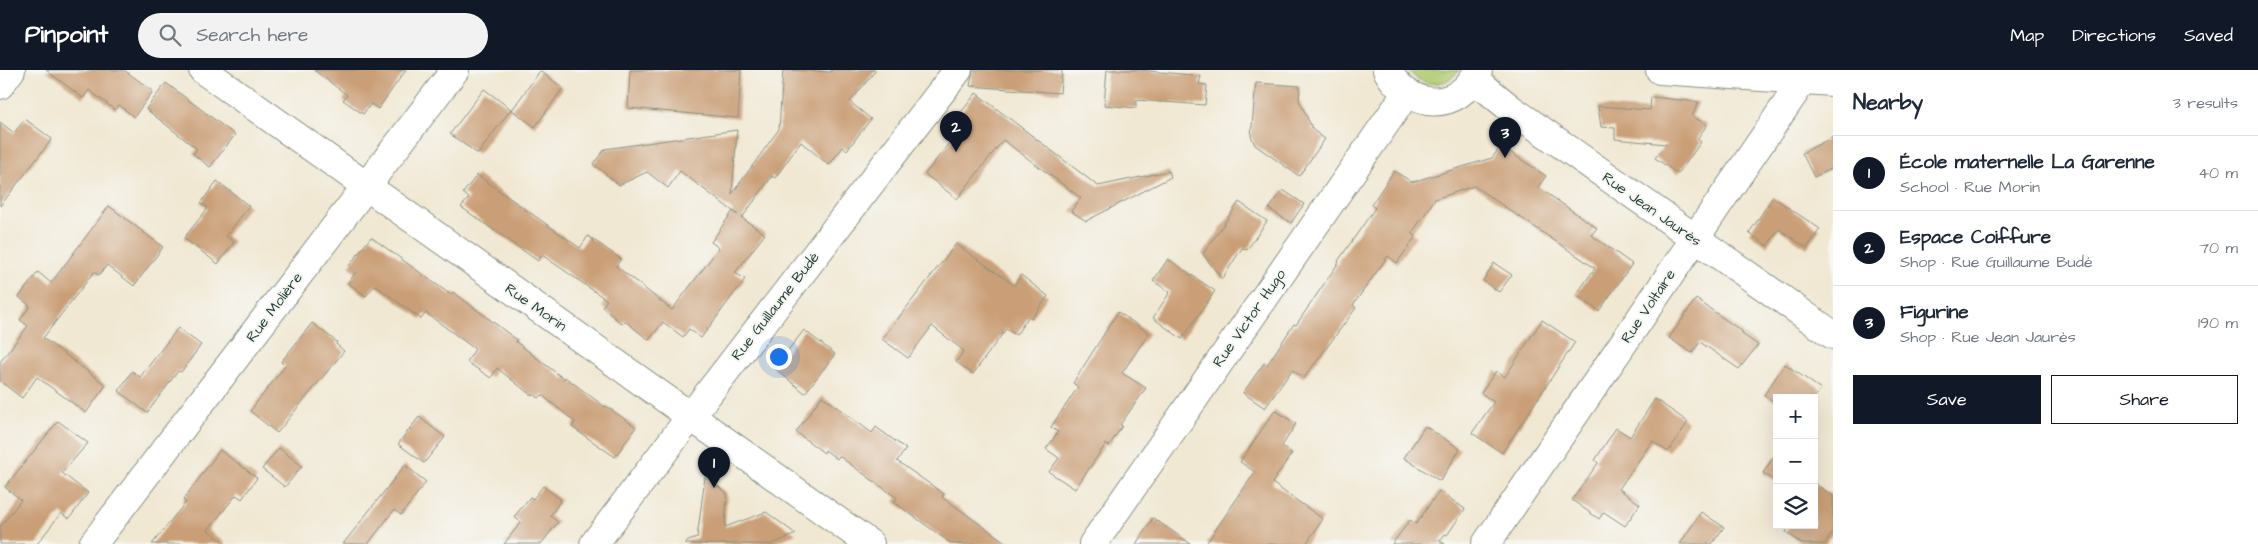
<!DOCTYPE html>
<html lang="en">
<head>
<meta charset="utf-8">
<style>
	:root { --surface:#fff; --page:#f2f2f3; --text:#1f2937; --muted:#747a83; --line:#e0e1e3; --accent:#111827 }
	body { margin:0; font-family:"Architects Daughter",sans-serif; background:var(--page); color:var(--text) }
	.controls { position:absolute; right:15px; bottom:15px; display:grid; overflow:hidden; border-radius:0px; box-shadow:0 5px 20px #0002 }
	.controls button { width:45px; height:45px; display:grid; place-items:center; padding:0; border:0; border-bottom:1px solid var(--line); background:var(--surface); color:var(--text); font:25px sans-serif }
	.you { position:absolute; left:778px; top:286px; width:18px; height:18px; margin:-12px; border:4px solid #fff; border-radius:50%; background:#1a73e8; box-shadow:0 0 0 8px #1a73e833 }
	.badge { display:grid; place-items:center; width:32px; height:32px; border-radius:50%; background:var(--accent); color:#fff; font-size:16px; font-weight:700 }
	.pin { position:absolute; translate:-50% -41px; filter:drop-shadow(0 1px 2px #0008) }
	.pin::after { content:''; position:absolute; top:26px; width:18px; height:15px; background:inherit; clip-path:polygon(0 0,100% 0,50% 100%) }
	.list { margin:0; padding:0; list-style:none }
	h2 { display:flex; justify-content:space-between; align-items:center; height:65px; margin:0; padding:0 20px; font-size:21px }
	h2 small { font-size:16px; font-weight:400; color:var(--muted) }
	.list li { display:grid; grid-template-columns:32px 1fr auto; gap:15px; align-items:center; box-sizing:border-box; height:75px; padding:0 20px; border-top:1px solid var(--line) }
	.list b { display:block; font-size:19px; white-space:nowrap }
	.list p { margin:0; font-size:16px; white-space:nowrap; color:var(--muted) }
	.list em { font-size:16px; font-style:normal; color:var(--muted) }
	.actions { display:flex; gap:10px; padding:15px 20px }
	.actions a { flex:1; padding:11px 0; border:1px solid var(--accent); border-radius:0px; text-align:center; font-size:18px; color:var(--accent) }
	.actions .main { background:var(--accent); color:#fff }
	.icon { flex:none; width:28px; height:28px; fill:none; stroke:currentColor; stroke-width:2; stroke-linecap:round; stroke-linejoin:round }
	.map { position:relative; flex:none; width:1833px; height:474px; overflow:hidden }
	header { display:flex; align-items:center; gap:30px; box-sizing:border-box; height:70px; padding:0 25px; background:var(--accent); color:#fff }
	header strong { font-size:24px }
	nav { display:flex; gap:28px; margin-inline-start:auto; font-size:18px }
	.search { width:350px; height:45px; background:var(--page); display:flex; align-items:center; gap:12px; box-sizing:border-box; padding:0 18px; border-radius:28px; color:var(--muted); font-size:19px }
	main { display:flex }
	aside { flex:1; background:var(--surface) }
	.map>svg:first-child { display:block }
	.green { fill:#b1ca6f; stroke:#688452 }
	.building { fill:#ca9f77 }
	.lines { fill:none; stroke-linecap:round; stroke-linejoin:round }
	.minor-casing { stroke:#889284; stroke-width:30 }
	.tertiary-casing { stroke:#889284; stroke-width:30 }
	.minor { stroke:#fff; stroke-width:28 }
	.tertiary { stroke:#fff; stroke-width:28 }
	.labels { text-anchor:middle; stroke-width:4; stroke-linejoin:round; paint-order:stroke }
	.street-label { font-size:15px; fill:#1f3d34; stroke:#f6f6f2 }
</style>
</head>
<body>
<header>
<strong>Pinpoint</strong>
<div class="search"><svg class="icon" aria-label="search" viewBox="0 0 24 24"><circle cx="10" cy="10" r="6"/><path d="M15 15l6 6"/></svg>Search here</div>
<nav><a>Map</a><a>Directions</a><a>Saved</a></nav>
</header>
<main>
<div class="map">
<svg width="1833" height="474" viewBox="0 0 1833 474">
	<rect width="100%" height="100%" fill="#f6f6f2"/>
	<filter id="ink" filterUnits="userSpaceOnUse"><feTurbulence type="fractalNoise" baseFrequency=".02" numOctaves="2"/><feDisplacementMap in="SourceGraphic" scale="10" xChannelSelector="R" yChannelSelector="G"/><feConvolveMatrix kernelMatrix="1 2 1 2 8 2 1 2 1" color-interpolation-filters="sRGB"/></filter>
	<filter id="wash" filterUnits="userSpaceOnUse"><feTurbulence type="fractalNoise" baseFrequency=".0096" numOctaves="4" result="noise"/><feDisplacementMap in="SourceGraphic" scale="20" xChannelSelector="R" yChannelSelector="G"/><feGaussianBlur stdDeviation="1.12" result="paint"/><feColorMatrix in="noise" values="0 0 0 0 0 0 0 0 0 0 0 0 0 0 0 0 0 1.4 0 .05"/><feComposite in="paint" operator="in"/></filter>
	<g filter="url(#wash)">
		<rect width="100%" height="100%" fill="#f1e8d3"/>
		<!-- green -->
		<path class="green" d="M1408 0H1459C1447 19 1420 17 1408 0Z"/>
		<g id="blocks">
			<!-- building -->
			<g class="building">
				<polygon points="46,0 124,0 153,21 134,47 119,35 115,40 89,20 83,28"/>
				<polygon points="314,0 406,0 378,39 371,34 363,44 343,30 347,25"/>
				<polygon points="630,0 741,0 738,48 628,38"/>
				<polygon points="783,0 831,2 831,0 876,0 850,32 871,49 847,80 843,77 829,95 801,72 775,108 772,106 742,148 765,164 735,203 745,209 701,268 689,259 683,267 663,252 649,270 625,251 622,254 602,237 607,230 542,185 538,191 461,137 469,128 463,123 477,105 580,178 588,166 621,189 616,196 672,240 719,178 711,172 733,141 738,145 680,101 668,118 647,102 619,115 593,94 605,79 737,60 732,124 779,59"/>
				<polygon points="973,0 1062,0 1060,23 970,16"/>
				<polygon points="1107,0 1139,0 1201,6 1199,14 1207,15 1205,35 1136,30 1136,38 1104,35"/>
				<polygon points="540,1 563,18 535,57 512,40"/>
				<polygon points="166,13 235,65 210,97 193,84 197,79 146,39"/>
				<polygon points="1256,13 1300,16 1299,30 1313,60 1325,69 1299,106 1255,75 1251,66"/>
				<polygon points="484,19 511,39 478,84 450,64"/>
				<polygon points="976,23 1098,116 1169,101 1171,107 1086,151 1071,141 1081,128 1003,70 957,129 925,104 964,54 956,49"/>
				<polygon points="1651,27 1699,32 1692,46 1707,55 1697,69 1701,72 1678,104 1655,88 1666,74 1615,69 1615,58 1601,57 1598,36 1650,40"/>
				<polygon points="25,49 52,69 0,136 0,52 14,63"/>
				<polygon points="1833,67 1833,98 1814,107 1802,83"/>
				<polygon points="1501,76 1546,106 1538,117 1597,158 1591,165 1632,194 1599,241 1576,225 1595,198 1474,116 1435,129 1412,163 1416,166 1397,193 1388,186 1353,235 1356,238 1304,308 1292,300 1265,338 1243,323 1264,293 1267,295 1294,254 1296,255 1339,192 1338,191 1375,138 1371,135 1394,101 1412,112 1492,88"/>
				<polygon points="217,111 249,136 226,166 234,172 218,194 184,168 208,138 201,133"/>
				<polygon points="1283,120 1304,134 1291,153 1269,139"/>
				<polygon points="1773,127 1820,159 1807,178 1779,159 1767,176 1749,163"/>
				<polygon points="1239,132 1267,151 1247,180 1242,178 1222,209 1203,184"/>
				<polygon points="109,136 163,177 134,216 107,195 99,205 94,202 43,268 106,315 86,343 37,307 22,328 0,311 0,292 28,256 20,250 30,236 19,227 38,202 51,213"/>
				<polygon points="371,167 451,225 453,222 517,270 515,271 564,309 565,307 605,337 606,336 636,357 615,387 572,357 575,352 542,325 539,328 533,324 532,326 497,298 491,308 467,292 475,279 426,243 421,249 375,215 366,226 348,213 356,202 349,196"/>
				<polygon points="956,174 1014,215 1021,205 1048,226 1032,248 1029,246 1016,265 1006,259 973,304 956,292 964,281 932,256 908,288 882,269"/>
				<polygon points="1168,189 1215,221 1182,269 1153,248 1170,222 1153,211"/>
				<polygon points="1494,193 1512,205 1499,222 1483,211"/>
				<polygon points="1696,229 1743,262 1742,264 1758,275 1739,299 1700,272 1692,283 1669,268"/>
				<polygon points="1118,242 1149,263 1122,303 1146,318 1120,355 1122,356 1109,376 1106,374 1075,419 1049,402 1059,388 1046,379 1058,362 1051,357 1078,317 1073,313"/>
				<polygon points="1542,250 1575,272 1502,383 1472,363 1494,332 1481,323 1496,301 1505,307"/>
				<polygon points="312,253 337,272 336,274 344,281 277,363 250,341 285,296 281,292"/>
				<polygon points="178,258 201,275 181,302 178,301 147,343 119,321 132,301 140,307"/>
				<polygon points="804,260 835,284 805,323 774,298"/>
				<polygon points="1785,294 1821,319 1814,328 1777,328 1777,333 1764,325"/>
				<polygon points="822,326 872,363 876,357 906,379 897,391 944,424 942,427 1008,474 952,474 894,432 897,428 839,386 837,389 825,380 824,383 796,362"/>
				<polygon points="1655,329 1688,352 1668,382 1652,371 1619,419 1640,434 1625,456 1604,442 1599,449 1572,430 1598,393 1595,390 1616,358 1630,367"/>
				<polygon points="1275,340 1296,354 1282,376 1292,383 1272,413 1323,449 1306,474 1206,474 1255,402 1240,392"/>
				<polygon points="419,347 445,367 424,393 398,374"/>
				<polygon points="58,351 88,373 62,403 88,423 69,449 61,443 37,474 0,474 0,457 21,430 5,417"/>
				<polygon points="1425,356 1460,379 1440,411 1404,388"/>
				<polygon points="279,378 302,396 285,417 262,399"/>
				<polygon points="220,380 257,408 242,429 236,425 208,460 226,474 152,474 186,432 183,430"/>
				<polygon points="1774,386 1777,388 1777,412 1763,403"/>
				<polygon points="405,395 426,412 401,445 394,440 368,474 343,474"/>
				<polygon points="705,407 727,423 725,457 766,442 796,464 772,474 686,474 686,472 697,468"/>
				<polygon points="1814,413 1833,426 1833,462 1825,474 1802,474 1786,462 1790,455 1814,455"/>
				<polygon points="543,416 561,430 550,446 558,452 541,474 504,474 521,452 514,447 530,427 533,429"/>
				<polygon points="1439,421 1465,439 1447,465 1445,464 1440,471 1445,474 1392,474 1410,450 1416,454"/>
				<polygon points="1701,442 1724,457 1712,474 1680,474"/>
				<polygon points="1153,448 1191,474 1136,474"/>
			</g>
		</g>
	</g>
	<g filter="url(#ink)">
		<use href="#blocks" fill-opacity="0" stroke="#889284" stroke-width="1"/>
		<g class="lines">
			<!-- minor casing -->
			<g class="minor-casing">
				<g id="minor">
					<polyline points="203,0 870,474"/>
					<polyline points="1474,9 1511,39 1833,265"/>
					<polyline points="0,15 11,0"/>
					<polyline points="93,474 455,0"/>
					<polyline points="594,474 691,346 958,0"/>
					<polyline points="1093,474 1406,24"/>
					<polyline points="1486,474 1810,0"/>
				</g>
			</g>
			<!-- tertiary casing -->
			<g class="tertiary-casing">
				<g id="tertiary">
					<path d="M1387 0C1409 40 1458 44 1478 0"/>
					<polyline points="1660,0 1833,12"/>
				</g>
			</g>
			<!-- minor -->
			<use href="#minor" class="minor"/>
			<!-- tertiary -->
			<use href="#tertiary" class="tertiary"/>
		</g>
	</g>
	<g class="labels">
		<!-- street labels -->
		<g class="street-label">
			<text transform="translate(1652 139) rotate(35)" y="5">Rue Jean Jaurès</text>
			<text transform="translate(775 236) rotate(-52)" y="5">Rue Guillaume Budé</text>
			<text transform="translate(1648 236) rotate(-56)" y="5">Rue Voltaire</text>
			<text transform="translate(274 237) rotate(-53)" y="5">Rue Molière</text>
			<text transform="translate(536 237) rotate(35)" y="5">Rue Morin</text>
			<text transform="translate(1249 248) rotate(-55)" y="5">Rue Victor Hugo</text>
		</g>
	</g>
</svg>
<div class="controls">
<button>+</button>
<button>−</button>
<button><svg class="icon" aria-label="layers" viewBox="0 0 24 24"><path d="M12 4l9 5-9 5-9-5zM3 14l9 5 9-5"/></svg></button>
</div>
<div class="you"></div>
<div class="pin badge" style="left:714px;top:418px">1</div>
<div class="pin badge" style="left:956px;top:82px">2</div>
<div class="pin badge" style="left:1505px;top:88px">3</div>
</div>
<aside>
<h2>Nearby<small>3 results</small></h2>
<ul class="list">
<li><span class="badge">1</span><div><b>École maternelle La Garenne</b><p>School · Rue Morin</p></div><em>40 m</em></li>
<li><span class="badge">2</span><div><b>Espace Coiffure</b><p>Shop · Rue Guillaume Budé</p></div><em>70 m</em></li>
<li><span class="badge">3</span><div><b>Figurine</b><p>Shop · Rue Jean Jaurès</p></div><em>190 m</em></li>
</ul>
<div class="actions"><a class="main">Save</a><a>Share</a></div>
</aside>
</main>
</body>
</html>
